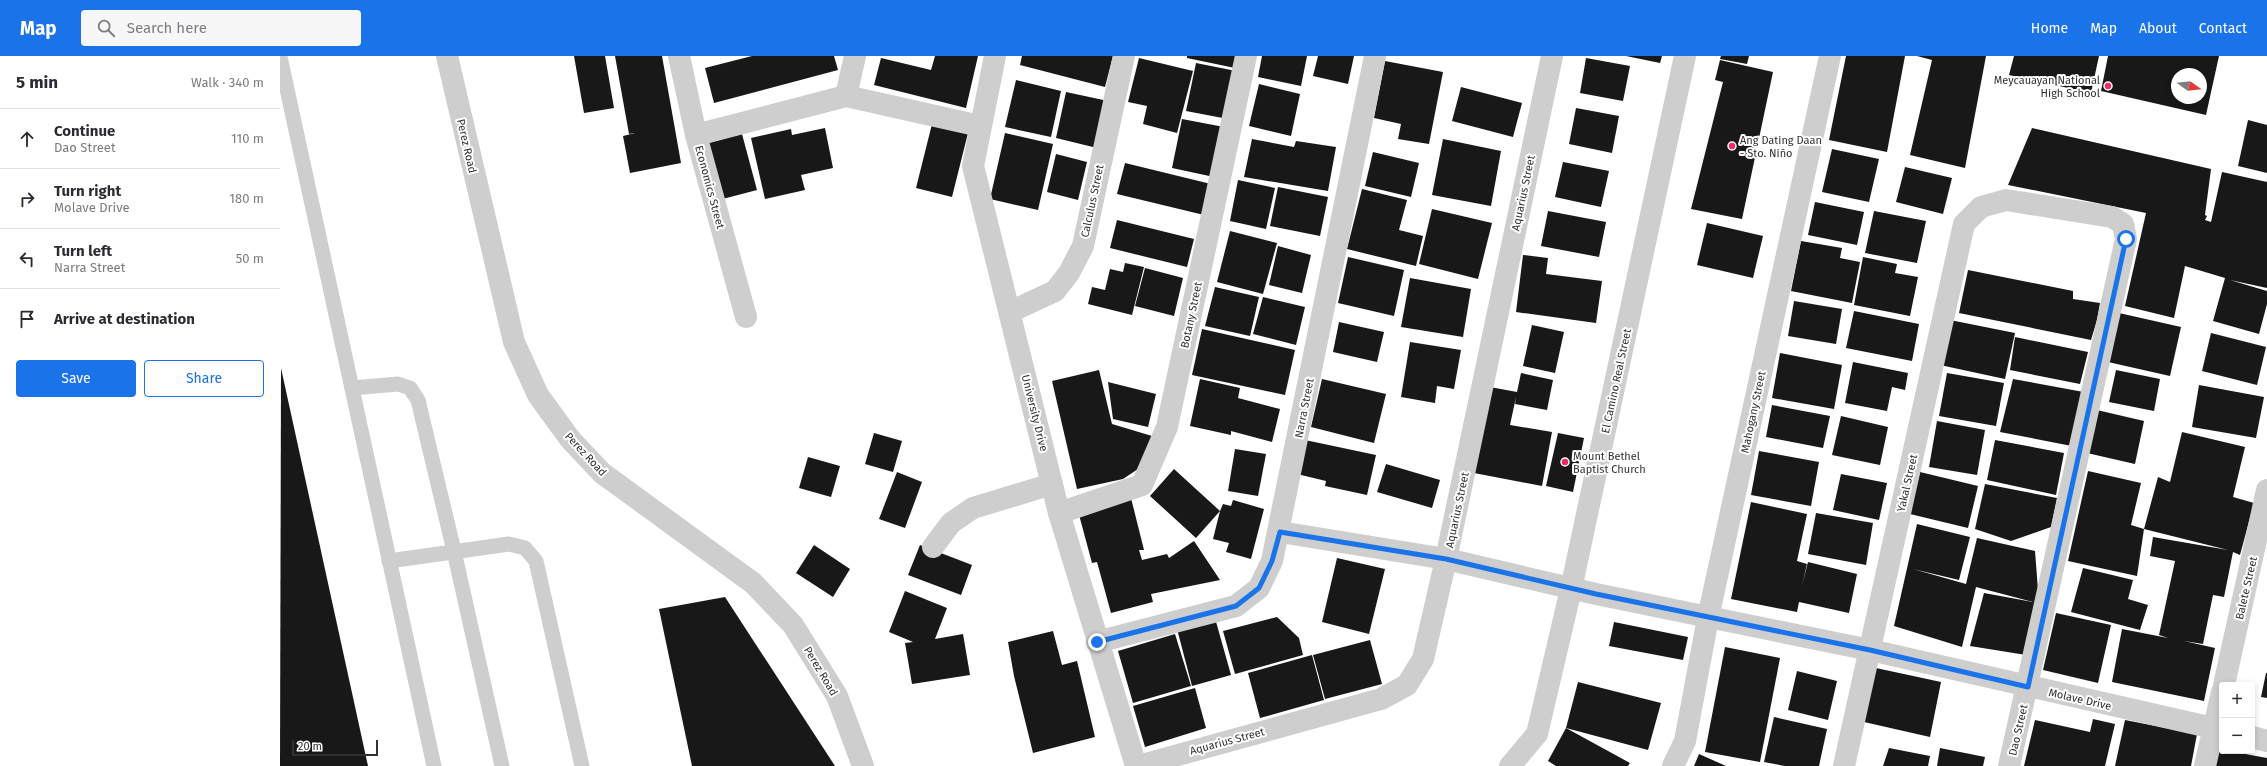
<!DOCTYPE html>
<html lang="en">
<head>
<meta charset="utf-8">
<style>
	:root { --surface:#fff; --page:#f7f7f7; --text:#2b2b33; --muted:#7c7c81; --line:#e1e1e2; --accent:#1a73e8 }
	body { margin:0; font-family:"Fira Sans",sans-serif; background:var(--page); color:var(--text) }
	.controls { position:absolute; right:12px; bottom:12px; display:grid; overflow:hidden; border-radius:4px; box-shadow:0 2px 6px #0003 }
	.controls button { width:36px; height:36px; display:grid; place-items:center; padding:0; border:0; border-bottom:1px solid var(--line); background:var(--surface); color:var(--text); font:20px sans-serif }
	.compass { position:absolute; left:1891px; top:12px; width:36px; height:36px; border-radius:50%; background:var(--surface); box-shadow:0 2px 6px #0003; rotate:105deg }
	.scale { position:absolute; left:12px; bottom:10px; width:86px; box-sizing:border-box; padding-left:4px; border:2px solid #313131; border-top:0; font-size:11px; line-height:14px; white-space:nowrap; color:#313131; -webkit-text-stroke:3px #fff; paint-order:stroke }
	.stop { position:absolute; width:12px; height:12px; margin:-9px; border:3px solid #1a73e8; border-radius:50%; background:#fff }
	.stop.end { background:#1a73e8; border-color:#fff; box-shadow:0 1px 4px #0008 }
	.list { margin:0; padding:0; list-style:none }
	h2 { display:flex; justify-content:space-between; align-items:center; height:52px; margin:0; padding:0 16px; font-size:17px }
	h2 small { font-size:13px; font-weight:400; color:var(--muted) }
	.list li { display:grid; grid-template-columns:26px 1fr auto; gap:12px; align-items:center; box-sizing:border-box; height:60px; padding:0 16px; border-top:1px solid var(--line) }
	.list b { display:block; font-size:15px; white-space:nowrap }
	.list p { margin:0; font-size:13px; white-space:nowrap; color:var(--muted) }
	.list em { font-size:13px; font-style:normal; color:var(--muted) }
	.actions { display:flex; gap:8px; padding:12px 16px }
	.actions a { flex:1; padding:9px 0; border:1px solid var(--accent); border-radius:4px; text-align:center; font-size:14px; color:var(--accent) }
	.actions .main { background:var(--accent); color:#fff }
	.icon { flex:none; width:22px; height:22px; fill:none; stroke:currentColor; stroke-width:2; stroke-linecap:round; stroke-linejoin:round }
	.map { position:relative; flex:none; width:1987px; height:710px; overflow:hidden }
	header { display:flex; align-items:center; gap:24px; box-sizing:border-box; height:56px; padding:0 20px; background:var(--accent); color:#fff }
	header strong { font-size:19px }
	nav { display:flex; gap:22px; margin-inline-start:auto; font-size:14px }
	.search { width:280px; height:36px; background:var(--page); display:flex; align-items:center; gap:10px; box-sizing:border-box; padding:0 14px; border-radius:4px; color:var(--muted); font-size:15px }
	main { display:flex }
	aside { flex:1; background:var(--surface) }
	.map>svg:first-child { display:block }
	.building { fill:#181818; fill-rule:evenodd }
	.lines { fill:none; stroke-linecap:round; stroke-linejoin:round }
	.service { stroke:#cecece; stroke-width:15 }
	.minor { stroke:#cecece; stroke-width:22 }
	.tertiary { stroke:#cecece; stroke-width:22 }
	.route { stroke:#1a73e8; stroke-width:5 }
	.poi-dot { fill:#f32867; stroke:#fff; stroke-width:1.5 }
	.labels { text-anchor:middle; stroke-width:4; stroke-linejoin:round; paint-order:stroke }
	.poi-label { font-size:11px; fill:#313131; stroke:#fff; text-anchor:start }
	.street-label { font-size:11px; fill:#313131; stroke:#fff }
</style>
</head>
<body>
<header>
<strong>Map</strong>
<div class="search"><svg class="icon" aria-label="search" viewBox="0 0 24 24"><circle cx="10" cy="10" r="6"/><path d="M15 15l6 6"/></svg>Search here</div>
<nav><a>Home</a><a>Map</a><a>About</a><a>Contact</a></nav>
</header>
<main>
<aside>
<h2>5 min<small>Walk · 340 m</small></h2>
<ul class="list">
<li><svg class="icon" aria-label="ahead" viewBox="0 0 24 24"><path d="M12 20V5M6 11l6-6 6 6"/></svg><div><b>Continue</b><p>Dao Street</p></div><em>110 m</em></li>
<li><svg class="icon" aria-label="right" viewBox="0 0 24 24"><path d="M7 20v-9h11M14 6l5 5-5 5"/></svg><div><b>Turn right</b><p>Molave Drive</p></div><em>180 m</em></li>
<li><svg class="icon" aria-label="left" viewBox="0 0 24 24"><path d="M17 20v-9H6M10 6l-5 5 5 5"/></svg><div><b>Turn left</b><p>Narra Street</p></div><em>50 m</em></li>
<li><svg class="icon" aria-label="arrive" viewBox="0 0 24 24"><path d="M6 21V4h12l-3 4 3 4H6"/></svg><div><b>Arrive at destination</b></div></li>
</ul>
<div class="actions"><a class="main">Save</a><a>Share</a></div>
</aside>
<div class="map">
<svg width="1987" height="710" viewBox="0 0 1987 710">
	<rect width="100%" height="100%" fill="#fff"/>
	<!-- building -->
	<g class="building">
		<polygon points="294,0 325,0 334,52 304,57"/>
		<polygon points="335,0 382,0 401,107 350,117 343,80 355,77 349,78"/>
		<polygon points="472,0 554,0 558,14 434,47 425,12"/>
		<polygon points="655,0 698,0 686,52 594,29 601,2 651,14"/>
		<polygon points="742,0 833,0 825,31 740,9"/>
		<polygon points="907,0 957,0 955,12 907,2"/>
		<polygon points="982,0 1027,0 1021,30 978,21"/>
		<polygon points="1038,0 1074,0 1068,28 1033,20"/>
		<polygon points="1346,0 1382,0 1380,7"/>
		<polygon points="1441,0 1469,0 1467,8 1440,3"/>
		<polygon points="1566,0 1625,0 1607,96 1549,84"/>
		<polygon points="1637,0 1706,0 1685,112 1630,99 1652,4"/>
		<polygon points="1734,0 1819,0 1811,37 1729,19"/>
		<path d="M1828 0H1939L1926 59 1821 35ZM1897 18H1921V42H1897Z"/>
		<polygon points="859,2 913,15 897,77 863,68 867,50 848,46"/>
		<polygon points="1306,2 1350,10 1343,45 1300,37"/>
		<polygon points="1440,4 1493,16 1462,163 1411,153 1443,26 1435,24"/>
		<polygon points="1105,5 1163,16 1149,88 1118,83 1121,68 1094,62"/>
		<polygon points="916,7 956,15 948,63 906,55"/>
		<polygon points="736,24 781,35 771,81 725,71"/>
		<polygon points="979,28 1020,38 1011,80 969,70"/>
		<polygon points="1181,31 1242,47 1233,81 1172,65"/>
		<polygon points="786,36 828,45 817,92 776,82"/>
		<polygon points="1296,52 1339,60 1332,97 1289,88"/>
		<polygon points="902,63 944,71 934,121 892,112"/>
		<polygon points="653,64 689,73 672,141 636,132"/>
		<polygon points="1968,64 1987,69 1987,117 1958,110"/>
		<polygon points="545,72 553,112 521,119 525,134 485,143 471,82 511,73 512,79"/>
		<polygon points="1752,72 1931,113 1925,159 1927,160 1925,164 1931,166 1942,116 1987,126 1987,232 1950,224 1987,235 1987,248 1979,278 1933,265 1945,222 1905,210 1894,262 1845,250 1866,157 1728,129"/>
		<polygon points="725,77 773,88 758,154 710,143"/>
		<polygon points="462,78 477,134 435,145 421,89"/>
		<polygon points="972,83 1014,91 1016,85 1056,91 1048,135 964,121"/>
		<polygon points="1163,83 1221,95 1211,150 1152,139"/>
		<polygon points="1552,93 1599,103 1589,146 1542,136"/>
		<polygon points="1093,96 1139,107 1131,141 1085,130"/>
		<polygon points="776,98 807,106 798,144 767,136"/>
		<polygon points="1283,106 1329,115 1321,151 1275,141"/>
		<polygon points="845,107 931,128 924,159 837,138"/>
		<polygon points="1625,111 1672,122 1663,158 1616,146"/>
		<polygon points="958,124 995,132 986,173 950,165"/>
		<polygon points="998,131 1048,141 1040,180 990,170"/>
		<polygon points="1082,133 1127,144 1119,174 1143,180 1136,210 1067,193"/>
		<polygon points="1535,146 1584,156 1577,189 1528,179"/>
		<polygon points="1152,153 1212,167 1198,223 1139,208"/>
		<polygon points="1268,155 1326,166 1319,201 1261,190"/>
		<polygon points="1594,155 1646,165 1637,207 1585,197"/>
		<polygon points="837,164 914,183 907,211 830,192"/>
		<polygon points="1427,167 1483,180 1473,222 1417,209"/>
		<polygon points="950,175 997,187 983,238 937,226"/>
		<polygon points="1521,185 1562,192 1560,202 1580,206 1572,247 1511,235"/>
		<polygon points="998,190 1031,199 1022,237 989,229"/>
		<polygon points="1243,199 1268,202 1266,218 1322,225 1316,267 1236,256"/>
		<polygon points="1068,201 1124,214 1114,260 1058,247"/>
		<polygon points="1583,201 1617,208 1615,217 1638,221 1630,260 1574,249"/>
		<polygon points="845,207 864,211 852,259 808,248 812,231 825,234 830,213 843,216"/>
		<polygon points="865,212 903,222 894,260 855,250"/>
		<polygon points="1688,214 1793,235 1793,243 1820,247 1817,264 1811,284 1679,257"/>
		<polygon points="1130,222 1191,233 1183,281 1121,271"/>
		<polygon points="935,231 979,241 970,280 925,270"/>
		<polygon points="983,241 1025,251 1016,289 973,278"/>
		<polygon points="1514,245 1562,253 1556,288 1508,280"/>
		<polygon points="1574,255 1639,268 1632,305 1566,292"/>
		<polygon points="1839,257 1901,271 1890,320 1828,306"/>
		<polygon points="1670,264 1735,277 1725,323 1660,309"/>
		<polygon points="1059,266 1104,276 1097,306 1053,296"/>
		<polygon points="1252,269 1284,276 1275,317 1243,310"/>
		<polygon points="922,273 1015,294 1005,339 912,319"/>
		<polygon points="1931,277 1986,291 1977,329 1922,315"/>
		<polygon points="1735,281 1808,296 1800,328 1730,314"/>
		<polygon points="1130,286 1181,294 1174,333 1157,330 1155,347 1121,341"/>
		<polygon points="1500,297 1562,309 1554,353 1492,342"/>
		<polygon points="1573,306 1628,317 1625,334 1612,331 1607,355 1565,347"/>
		<polygon points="1,312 88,710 0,710"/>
		<polygon points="819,314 832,368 872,380 864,409 843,423 797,433 772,325"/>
		<polygon points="1836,314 1880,323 1874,355 1829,346"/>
		<polygon points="1241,317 1273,324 1267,354 1235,348 1236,341 1230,369 1272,376 1262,430 1194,417 1210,331 1237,336"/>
		<polygon points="1667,317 1724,327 1716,370 1659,360"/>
		<polygon points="920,323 960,332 958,342 1000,353 992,386 951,375 951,379 910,370"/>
		<polygon points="1042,323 1106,338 1094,387 1031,371"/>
		<polygon points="1733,323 1809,337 1797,391 1720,376"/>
		<polygon points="828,326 876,338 868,371 833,363"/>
		<polygon points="1919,329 1984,341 1976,382 1912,371"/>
		<polygon points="1492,349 1550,360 1543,392 1486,381"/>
		<polygon points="1817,354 1864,365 1855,408 1807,397"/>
		<polygon points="1561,360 1608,371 1600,409 1552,399"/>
		<polygon points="1657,365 1705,374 1697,419 1649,411"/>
		<polygon points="1902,376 1965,391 1953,441 1974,447 1960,499 1953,496 1944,541 1933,539 1923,588 1904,585 1935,592 1924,645 1832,626 1842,573 1888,582 1879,579 1895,505 1870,500 1873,481 1948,494 1864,473 1857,520 1788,505 1808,415 1861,427 1851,469 1864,473 1878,421 1890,426"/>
		<polygon points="594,377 622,385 613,416 585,408"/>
		<polygon points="1278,377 1304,382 1293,436 1266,430"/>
		<polygon points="1025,384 1096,399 1087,439 1045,430 1046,425 1017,418"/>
		<polygon points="1715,384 1784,397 1776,439 1707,424"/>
		<polygon points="955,393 986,398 978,440 948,435"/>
		<polygon points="1479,395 1539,406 1531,450 1471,439"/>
		<polygon points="528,401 560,410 551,441 519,432"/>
		<polygon points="1106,408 1160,424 1152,452 1097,436"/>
		<polygon points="894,413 940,455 943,448 951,450 953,444 984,453 971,503 946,496 949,487 933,483 940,455 916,482 870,440"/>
		<polygon points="617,416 642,426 625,472 599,463"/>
		<polygon points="1640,416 1698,430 1688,472 1630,458"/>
		<polygon points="1561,418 1607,427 1599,464 1553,454"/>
		<polygon points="1705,428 1777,442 1771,471 1731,485 1695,473"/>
		<polygon points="851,442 864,494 859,494 862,504 887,498 889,502 914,485 940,524 871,538 873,546 831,557 817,506 812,507 798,455"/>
		<polygon points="1471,446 1527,458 1517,505 1527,508 1522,530 1528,506 1577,518 1569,557 1519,546 1517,556 1451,543"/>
		<polygon points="1536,457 1593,467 1586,509 1528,498"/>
		<polygon points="1637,468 1690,481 1679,524 1633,513 1686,528 1697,482 1755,495 1759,547 1746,599 1690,590 1704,537 1753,546 1696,531 1682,591 1614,570"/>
		<polygon points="534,489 570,513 553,541 516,517"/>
		<polygon points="640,489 692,509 681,539 628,519"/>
		<polygon points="1057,502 1105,513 1089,578 1042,566"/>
		<polygon points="1803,512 1853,524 1848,543 1868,549 1860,574 1791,556"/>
		<polygon points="625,535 667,552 655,583 683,578 690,619 632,628 625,587 633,586 609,576"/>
		<polygon points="445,541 555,710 412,710 379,553"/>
		<polygon points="1776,557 1831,569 1818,627 1763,614"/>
		<polygon points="997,561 1019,582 1023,599 955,618 943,575"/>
		<polygon points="935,562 951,619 912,630 897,573"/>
		<polygon points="1334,566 1408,581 1403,604 1329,590"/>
		<polygon points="773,575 782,609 797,605 815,681 753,697 734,620 728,586"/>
		<polygon points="895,578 911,630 853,647 838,595"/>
		<polygon points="1090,584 1102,628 1045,643 1033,599"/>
		<polygon points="1445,591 1500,602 1480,706 1425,696"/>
		<polygon points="1032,599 1044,644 980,662 968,617"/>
		<polygon points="1596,612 1661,626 1650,681 1584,666"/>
		<polygon points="1517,615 1557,625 1548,664 1508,654"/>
		<polygon points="1986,617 1987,617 1987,642 1981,641"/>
		<polygon points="1298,626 1381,647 1368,694 1286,672"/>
		<polygon points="915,632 926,672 865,691 853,650"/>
		<polygon points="1494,661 1547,673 1539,710 1505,710 1484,706"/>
		<polygon points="1813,663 1835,668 1825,710 1744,710 1755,664 1810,676"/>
		<polygon points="1845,664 1917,678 1911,710 1835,710"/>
		<polygon points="1286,672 1350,707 1348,710 1276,710 1268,705"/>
		<polygon points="1609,692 1650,700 1648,710 1603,710"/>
		<polygon points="1660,692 1705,701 1703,710 1657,710"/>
		<polygon points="1938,693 1987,702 1987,710 1934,710"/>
		<polygon points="1419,698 1446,710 1414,710"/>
	</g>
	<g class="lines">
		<!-- service -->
		<g class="service">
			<polyline points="0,1 154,710"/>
			<polyline points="72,332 118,328 130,332 138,344 174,495 222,710"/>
			<polyline points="109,505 229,488 245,492 256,505 302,710"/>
		</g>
		<!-- minor -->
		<g class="minor">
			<polyline points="399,0 416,79 466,261"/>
			<polyline points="715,0 693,110 779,457 856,710"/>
			<polyline points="566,40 575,0"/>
			<polyline points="416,79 566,40 700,70"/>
			<polyline points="730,256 775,235 789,217 803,190 844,0"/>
			<polyline points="779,457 862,429 887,371 966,0"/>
			<polyline points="1000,476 1166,503 1316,538 1590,594 1942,674"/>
			<polyline points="653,491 671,467 693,452 772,428"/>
			<polyline points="817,586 956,550 979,532 992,505 1095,0"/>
			<polyline points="1944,629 1987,434"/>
			<polyline points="1972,681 1987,685"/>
			<polyline points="858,710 1101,643 1127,629 1143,603 1166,503 1272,0"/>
			<polyline points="1393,710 1405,685 1428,562 1550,0"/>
			<polyline points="1564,710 1684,168 1701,151 1726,144 1832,161 1843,168 1846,183 1729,710"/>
			<polyline points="1925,710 1942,636"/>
		</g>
		<!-- tertiary -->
		<g class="tertiary">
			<polyline points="167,0 234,286 258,339 290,383 322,417 473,527 513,569 557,640 583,710"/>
			<polyline points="1230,710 1257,678 1291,533 1405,0"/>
		</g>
	</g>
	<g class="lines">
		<!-- route -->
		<polyline class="route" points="817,586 956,550 979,532 992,505 1000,476 1166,503 1316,538 1590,594 1748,631 1846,183"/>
	</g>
	<!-- markers -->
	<g class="poi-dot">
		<circle cx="1828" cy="30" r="4"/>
		<circle cx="1452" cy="90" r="4"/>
		<circle cx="1285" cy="406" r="4"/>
	</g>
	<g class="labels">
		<!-- poi labels -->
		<g class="poi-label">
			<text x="1820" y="28" text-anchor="end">Meycauayan National<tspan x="1820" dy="13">High School</tspan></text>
			<text x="1460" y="88">Ang Dating Daan<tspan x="1460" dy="13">- Sto. Niño</tspan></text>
			<text x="1293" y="404">Mount Bethel<tspan x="1293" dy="13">Baptist Church</tspan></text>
		</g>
		<!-- street labels -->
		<g class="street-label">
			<text transform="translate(187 90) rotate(77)" y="4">Perez Road</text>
			<text transform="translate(430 131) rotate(75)" y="4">Economics Street</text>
			<text transform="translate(1243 137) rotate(-78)" y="4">Aquarius Street</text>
			<text transform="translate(812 145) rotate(-78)" y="4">Calculus Street</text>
			<text transform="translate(911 259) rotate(-78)" y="4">Botany Street</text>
			<text transform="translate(1336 325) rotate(-78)" y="4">El Camino Real Street</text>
			<text transform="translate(1024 352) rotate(-79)" y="4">Narra Street</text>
			<text transform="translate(1473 356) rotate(-78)" y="4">Mahogany Street</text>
			<text transform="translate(755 357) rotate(76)" y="4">University Drive</text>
			<text transform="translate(306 398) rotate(47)" y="4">Perez Road</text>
			<text transform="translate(1627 427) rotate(-77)" y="4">Yakal Street</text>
			<text transform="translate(1177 454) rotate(-78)" y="4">Aquarius Street</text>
			<text transform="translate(1966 532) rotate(-77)" y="4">Balete Street</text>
			<text transform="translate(541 615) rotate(59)" y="4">Perez Road</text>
			<text transform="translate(1800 643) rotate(13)" y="4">Molave Drive</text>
			<text transform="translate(1738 674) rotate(-77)" y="4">Dao Street</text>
			<text transform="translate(947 685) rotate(-15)" y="4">Aquarius Street</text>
		</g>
	</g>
</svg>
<div class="controls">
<button>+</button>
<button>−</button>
</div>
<svg class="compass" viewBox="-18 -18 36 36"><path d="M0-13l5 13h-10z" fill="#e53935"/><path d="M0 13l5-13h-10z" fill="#7c7c81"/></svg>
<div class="scale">20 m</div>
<div class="stop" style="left:1846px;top:183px"></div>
<div class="stop end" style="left:817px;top:586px"></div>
</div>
</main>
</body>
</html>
